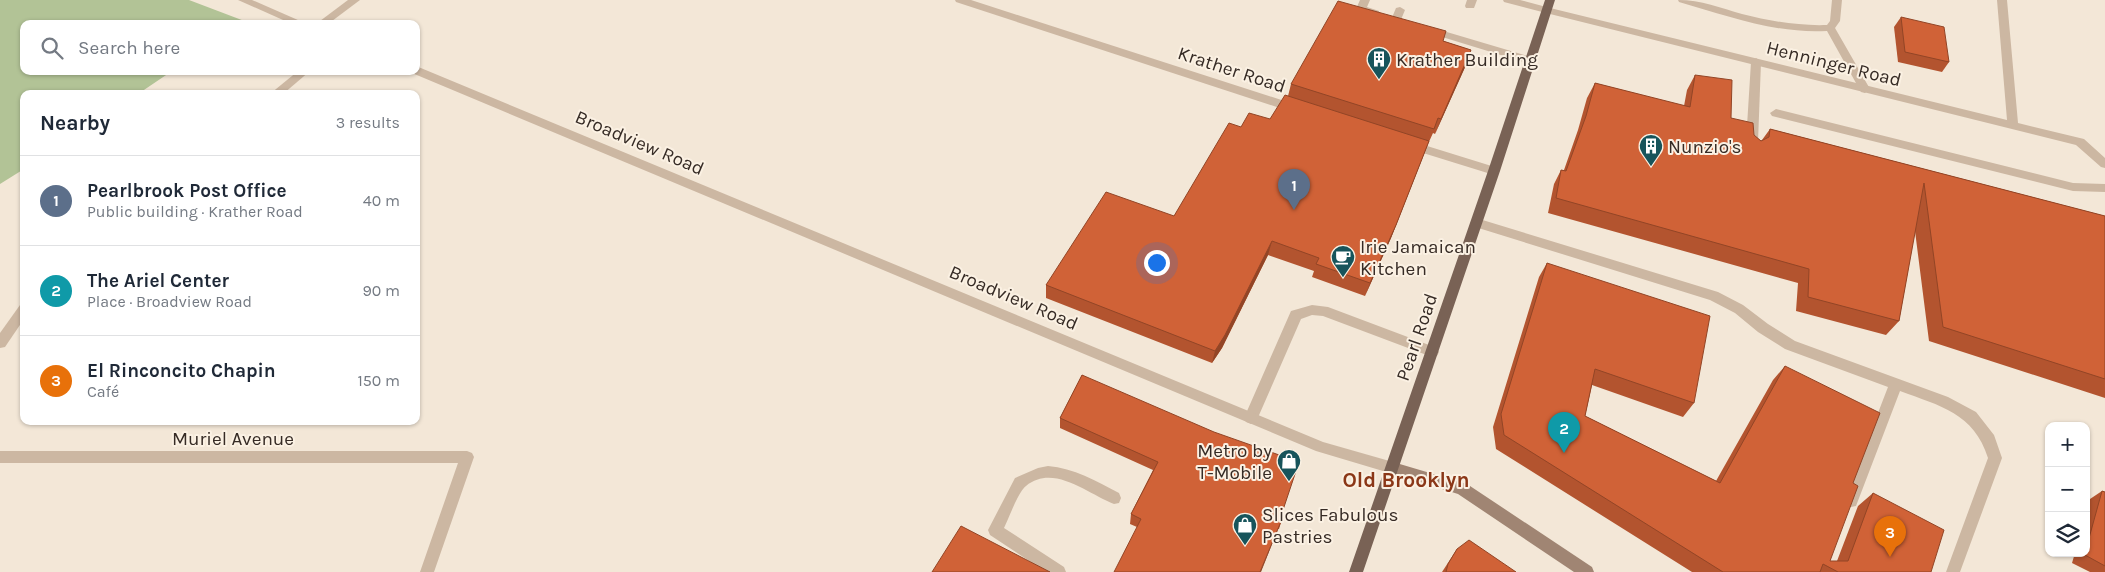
<!DOCTYPE html>
<html lang="en">
<head>
<meta charset="utf-8">
<style>
	:root { --surface:#fff; --page:#f2f2f3; --text:#1f2937; --muted:#747a83; --line:#e0e1e3; --accent:#7c3aed }
	body { margin:0; font-family:Karla,sans-serif; background:var(--page); color:var(--text) }
	.controls { position:absolute; right:15px; bottom:15px; display:grid; overflow:hidden; border-radius:10px; box-shadow:0 1px 4px #0004 }
	.controls button { width:45px; height:45px; display:grid; place-items:center; padding:0; border:0; border-bottom:1px solid var(--line); background:var(--surface); color:var(--text); font:25px sans-serif }
	.you { position:absolute; left:1156px; top:262px; width:18px; height:18px; margin:-12px; border:4px solid #fff; border-radius:50%; background:#1a73e8; box-shadow:0 0 0 8px #1a73e833 }
	.badge { display:grid; place-items:center; width:32px; height:32px; border-radius:50%; background:var(--accent); color:#fff; font-size:16px; font-weight:700 }
	.pin { position:absolute; translate:-50% -41px; filter:drop-shadow(0 1px 2px #0008) }
	.pin::after { content:''; position:absolute; top:26px; width:18px; height:15px; background:inherit; clip-path:polygon(0 0,100% 0,50% 100%) }
	.list { margin:0; padding:0; list-style:none }
	h2 { display:flex; justify-content:space-between; align-items:center; height:65px; margin:0; padding:0 20px; font-size:21px }
	h2 small { font-size:16px; font-weight:400; color:var(--muted) }
	.list li { display:grid; grid-template-columns:32px 1fr auto; gap:15px; align-items:center; box-sizing:border-box; height:90px; padding:0 20px; border-top:1px solid var(--line) }
	.list b { display:block; font-size:19px; white-space:nowrap }
	.list p { margin:0; font-size:16px; white-space:nowrap; color:var(--muted) }
	.list em { font-size:16px; font-style:normal; color:var(--muted) }
	.icon { flex:none; width:28px; height:28px; fill:none; stroke:currentColor; stroke-width:2; stroke-linecap:round; stroke-linejoin:round }
	.map { position:relative; flex:none; width:2105px; height:572px; overflow:hidden }
	.search { position:absolute; background:var(--surface); box-shadow:0 1px 4px #0004; left:20px; top:20px; width:400px; height:55px; display:flex; align-items:center; gap:12px; box-sizing:border-box; padding:0 18px; border-radius:10px; color:var(--muted); font-size:19px }
	.panel { position:absolute; background:var(--surface); box-shadow:0 1px 4px #0004; left:20px; top:90px; width:400px; height:335px; border-radius:10px }
	.map>svg:first-child { display:block }
	.green { fill:#b2c396 }
	.lines { fill:none; stroke-linecap:round; stroke-linejoin:round }
	.service { fill:#ccb7a2; fill-rule:evenodd }
	.minor { fill:#ccb7a2; fill-rule:evenodd }
	.secondary { fill:#a08573; fill-rule:evenodd }
	.primary { fill:#796255; fill-rule:evenodd }
	.wall { fill:#b3542f }
	.shaded-wall { fill:#924526 }
	.building { fill:#d06237; stroke:#924526 }
	.labels { text-anchor:middle; stroke-width:4; stroke-linejoin:round; paint-order:stroke }
	.poi-label { font-size:19px; fill:#362b25; stroke:#fbf1e3; text-anchor:start }
	.street-label { font-size:19px; fill:#362b25; stroke:#fbf1e3 }
	.quarter-label { font-size:21px; font-weight:bold; fill:#8b3717; stroke:#fbf1e3 }
</style>
</head>
<body>
<div class="map">
<svg width="2105" height="572" viewBox="0 0 2105 572">
	<rect width="100%" height="100%" fill="#f3e7d7"/>
	<!-- green -->
	<polygon class="green" points="0,0 189,0 247,22 24,24 24,71 172,71 138,94 24,94 24,169 0,184"/>
	<g class="lines">
		<!-- service -->
		<g class="service">
			<polygon points="1360,0 1370,0 1367,7 1379,11 1379,15 1375,16 1357,11 1356,9"/>
			<polygon points="1467,0 1477,0 1474,8 1466,8 1465,6"/>
			<polygon points="1503,0 1520,0 1550,8 1551,10 1546,13 1504,2"/>
			<path d="M1678 0C1701 0 1721 8 1742 14 1770 21 1798 26 1827 25L1830 21 1832 0H1842L1840 21 1835 28 1870 89 1865 93 1861 92 1827 31C1776 34 1728 16 1679 2Z"/>
			<polygon points="1400,7 1405,10 1400,22 1396,23 1392,22 1391,20 1396,8"/>
			<polygon points="1430,27 1534,58 1535,60 1530,64 1426,32 1425,30 1426,28"/>
			<polygon points="1756,58 1761,62 1758,142 1752,146 1746,142 1751,62"/>
			<polygon points="1776,109 2073,183 2105,184 2105,192 2073,191 1772,116 1770,113"/>
			<path d="M1476 218 1718 292 1743 305 1768 324 1795 341 1948 397 1976 412 1994 435 2002 458 1960 572H1946L1988 458C1974 413 1940 406 1900 391L1856 506 1851 507 1846 506 1844 501 1888 387 1785 349 1758 332 1735 313 1710 300 1472 226 1470 223Z"/>
			<polygon points="1312,305 1328,307 1437,348 1439,352 1437,356 1432,357 1323,316 1312,315 1301,319 1256,422 1251,424 1246,422 1244,418 1291,311"/>
			<path d="M1048 466C1074 468 1096 481 1119 493L1121 498 1119 503 1114 504C1089 495 1054 463 1026 486 1018 492 1009 518 1004 528L1064 567 1066 572H1046L990 535 988 530 1015 478 1038 468Z"/>
		</g>
		<!-- minor -->
		<g class="minor">
			<polygon points="238,0 252,0 307,24 292,24"/>
			<polygon points="348,0 360,0 328,24 316,24"/>
			<polygon points="955,0 971,0 1300,106 1301,109 1300,112 1292,112 956,2"/>
			<polygon points="1997,0 2007,0 2018,123 2084,139 2105,158 2105,168 2101,167 2076,145 1546,13 1541,10 1546,7 2007,120"/>
			<polygon points="416,66 1323,442 1393,462 1398,464 1400,468 1398,472 1393,474 1316,451 412,73 411,71 416,71"/>
			<polygon points="298,71 310,71 283,94 270,94"/>
			<polygon points="1411,141 1498,168 1500,171 1494,175 1407,148 1405,145"/>
			<polygon points="24,304 24,319 5,347 0,348 0,333 20,305"/>
			<polygon points="0,451 467,451 472,453 474,457 434,572 420,572 458,463 0,463"/>
		</g>
		<!-- secondary -->
		<polygon class="secondary" points="1393,462 1467,484 1592,567 1594,572 1574,572 1458,494 1388,472 1386,468 1388,464"/>
		<!-- primary -->
		<polygon class="primary" points="1545,0 1555,0 1500,171 1363,572 1349,572 1488,171"/>
	</g>
	<!-- wall -->
	<g class="wall">
		<polygon points="1901,17 1949,62 1942,72 1898,62 1894,27"/>
		<polygon points="1443,41 1471,50 1466,65 1435,134 1433,133 1428,144 1391,238 1365,296 1312,277 1314,271 1268,255 1222,348 1212,363 1046,298 1046,285 1174,216 1241,127 1270,119 1288,96 1291,84"/>
		<polygon points="1695,75 1731,118 1761,141 1762,140 1770,129 2105,216 2105,398 1929,341 1915,231 1899,321 1886,335 1796,311 1798,283 1548,213 1554,184 1561,170 1564,170 1578,130 1587,98 1595,83 1684,106 1687,90"/>
		<polygon points="1547,263 1694,403 1683,417 1592,385 1585,416 1716,481 1773,380 1785,366 1853,483 1830,561 1837,561 1858,506 1873,493 1931,572 1692,572 1496,449 1493,427 1539,277"/>
		<polygon points="1082,375 1282,519 1279,529 1137,527 1130,524 1131,514 1153,470 1060,428 1060,418"/>
		<polygon points="2102,491 2105,492 2105,572 2090,572 2072,563 2075,553 2086,553 2086,513 2090,499"/>
		<polygon points="1457,549 1516,572 1442,572"/>
	</g>
	<!-- shaded-wall -->
	<g class="shaded-wall">
		<polygon points="1471,50 1466,65 1435,134 1441,119"/>
		<polygon points="1429,141 1391,238 1365,296 1370,283"/>
		<polygon points="1272,241 1268,255 1222,348 1212,363 1215,351"/>
		<polygon points="1282,519 1261,572 1260,572"/>
	</g>
	<!-- building -->
	<g class="building">
		<polygon points="1338,1 1446,31 1443,41 1471,50 1441,119 1438,118 1434,129 1291,84"/>
		<polygon points="1901,17 1944,27 1949,62 1905,52"/>
		<polygon points="1695,75 1732,80 1731,118 1753,123 1754,135 1761,141 1769,137 1770,129 2105,216 2105,379 1943,327 1924,183 1899,321 1808,297 1809,269 1556,198 1561,170 1566,171 1586,116 1595,83 1690,107"/>
		<polygon points="1285,95 1429,141 1396,225 1370,283 1316,264 1319,258 1272,241 1225,335 1215,351 1046,285 1106,192 1174,216 1229,123 1241,127 1249,113 1270,119"/>
		<polygon points="1547,263 1710,316 1694,403 1595,369 1585,416 1720,483 1785,366 1880,413 1853,483 1858,486 1830,561 1848,561 1873,493 1944,530 1931,572 1838,572 1823,564 1820,572 1723,572 1504,435 1501,414"/>
		<polygon points="1082,375 1214,432 1299,462 1280,519 1282,519 1260,572 1114,572 1141,519 1131,514 1158,462 1060,418"/>
		<polygon points="2102,491 2105,492 2105,566 2085,555 2085,553 2086,553 2086,549"/>
		<polygon points="961,526 1050,572 932,572"/>
		<polygon points="1469,540 1516,572 1446,572 1448,564 1457,549"/>
	</g>
	<!-- icons -->
	<defs>
		<g id="building-pin" transform="scale(1.25)"><path d="M0 17L-7.5 6A9.5 9.5 0 1 1 7.5 6Z" fill="#17545b" stroke="#fbf1e3"/><path d="M-4-6H4V6H1V3H-1V6H-4ZM-2.5-4.3h1.7v1.8h-1.7ZM.8-4.3h1.7v1.8H.8ZM-2.5-1h1.7V.8h-1.7ZM.8-1h1.7V.8H.8Z" fill="#fff"/></g>
		<g id="cafe-pin" transform="scale(1.25)"><path d="M0 17L-7.5 6A9.5 9.5 0 1 1 7.5 6Z" fill="#17545b" stroke="#fbf1e3"/><path d="M-5.5-4.5H6V0H3Q3 3.5 0 3.5H-2.5Q-5.5 3.5-5.5 0ZM3-3.2v2h1.7v-2ZM-6 4.5H4V6H-6Z" fill="#fff"/></g>
		<g id="shop-pin" transform="scale(1.25)"><path d="M0 17L-7.5 6A9.5 9.5 0 1 1 7.5 6Z" fill="#17545b" stroke="#fbf1e3"/><path d="M-5-2.5h2.3a2.7 3.5 0 0 1 5.4 0H5L5.5 6h-11ZM-1.5-2.5h3a1.5 2.3 0 0 0-3 0Z" fill="#fff"/></g>
	</defs>
	<g fill-rule="evenodd">
		<use href="#building-pin" x="1379" y="59"/>
		<use href="#building-pin" x="1651" y="146"/>
		<use href="#cafe-pin" x="1343" y="257"/>
		<use href="#shop-pin" x="1289" y="461"/>
		<use href="#shop-pin" x="1245" y="525"/>
	</g>
	<g class="labels">
		<!-- poi labels -->
		<g class="poi-label">
			<text x="1396" y="66">Krather Building</text>
			<text x="1668" y="153">Nunzio's</text>
			<text x="1360" y="253">Irie Jamaican<tspan x="1360" dy="22">Kitchen</tspan></text>
			<text x="1272" y="457" text-anchor="end">Metro by<tspan x="1272" dy="22">T-Mobile</tspan></text>
			<text x="1262" y="521">Slices Fabulous<tspan x="1262" dy="22">Pastries</tspan></text>
		</g>
		<!-- street labels -->
		<g class="street-label">
			<text transform="translate(1834 63) rotate(14)" y="7">Henninger Road</text>
			<text transform="translate(1232 69) rotate(18)" y="7">Krather Road</text>
			<text transform="translate(640 142) rotate(23)" y="7">Broadview Road</text>
			<text transform="translate(1014 297) rotate(23)" y="7">Broadview Road</text>
			<text transform="translate(1416 337) rotate(-71)" y="7">Pearl Road</text>
			<text x="233" y="445">Muriel Avenue</text>
		</g>
		<!-- quarter labels -->
		<g class="quarter-label">
			<text x="1406" y="487">Old Brooklyn</text>
		</g>
	</g>
</svg>
<div class="controls">
<button>+</button>
<button>−</button>
<button><svg class="icon" aria-label="layers" viewBox="0 0 24 24"><path d="M12 4l9 5-9 5-9-5zM3 14l9 5 9-5"/></svg></button>
</div>
<div class="you"></div>
<div class="pin badge" style="left:1294px;top:210px;background:#5c6f8a">1</div>
<div class="pin badge" style="left:1564px;top:453px;background:#0f9aa8">2</div>
<div class="pin badge" style="left:1890px;top:557px;background:#e8710a">3</div>
<div class="search"><svg class="icon" aria-label="search" viewBox="0 0 24 24"><circle cx="10" cy="10" r="6"/><path d="M15 15l6 6"/></svg>Search here</div>
<section class="panel">
<h2>Nearby<small>3 results</small></h2>
<ul class="list">
<li><span class="badge" style="background:#5c6f8a">1</span><div><b>Pearlbrook Post Office</b><p>Public building · Krather Road</p></div><em>40 m</em></li>
<li><span class="badge" style="background:#0f9aa8">2</span><div><b>The Ariel Center</b><p>Place · Broadview Road</p></div><em>90 m</em></li>
<li><span class="badge" style="background:#e8710a">3</span><div><b>El Rinconcito Chapin</b><p>Café</p></div><em>150 m</em></li>
</ul>
</section>
</div>
</body>
</html>
